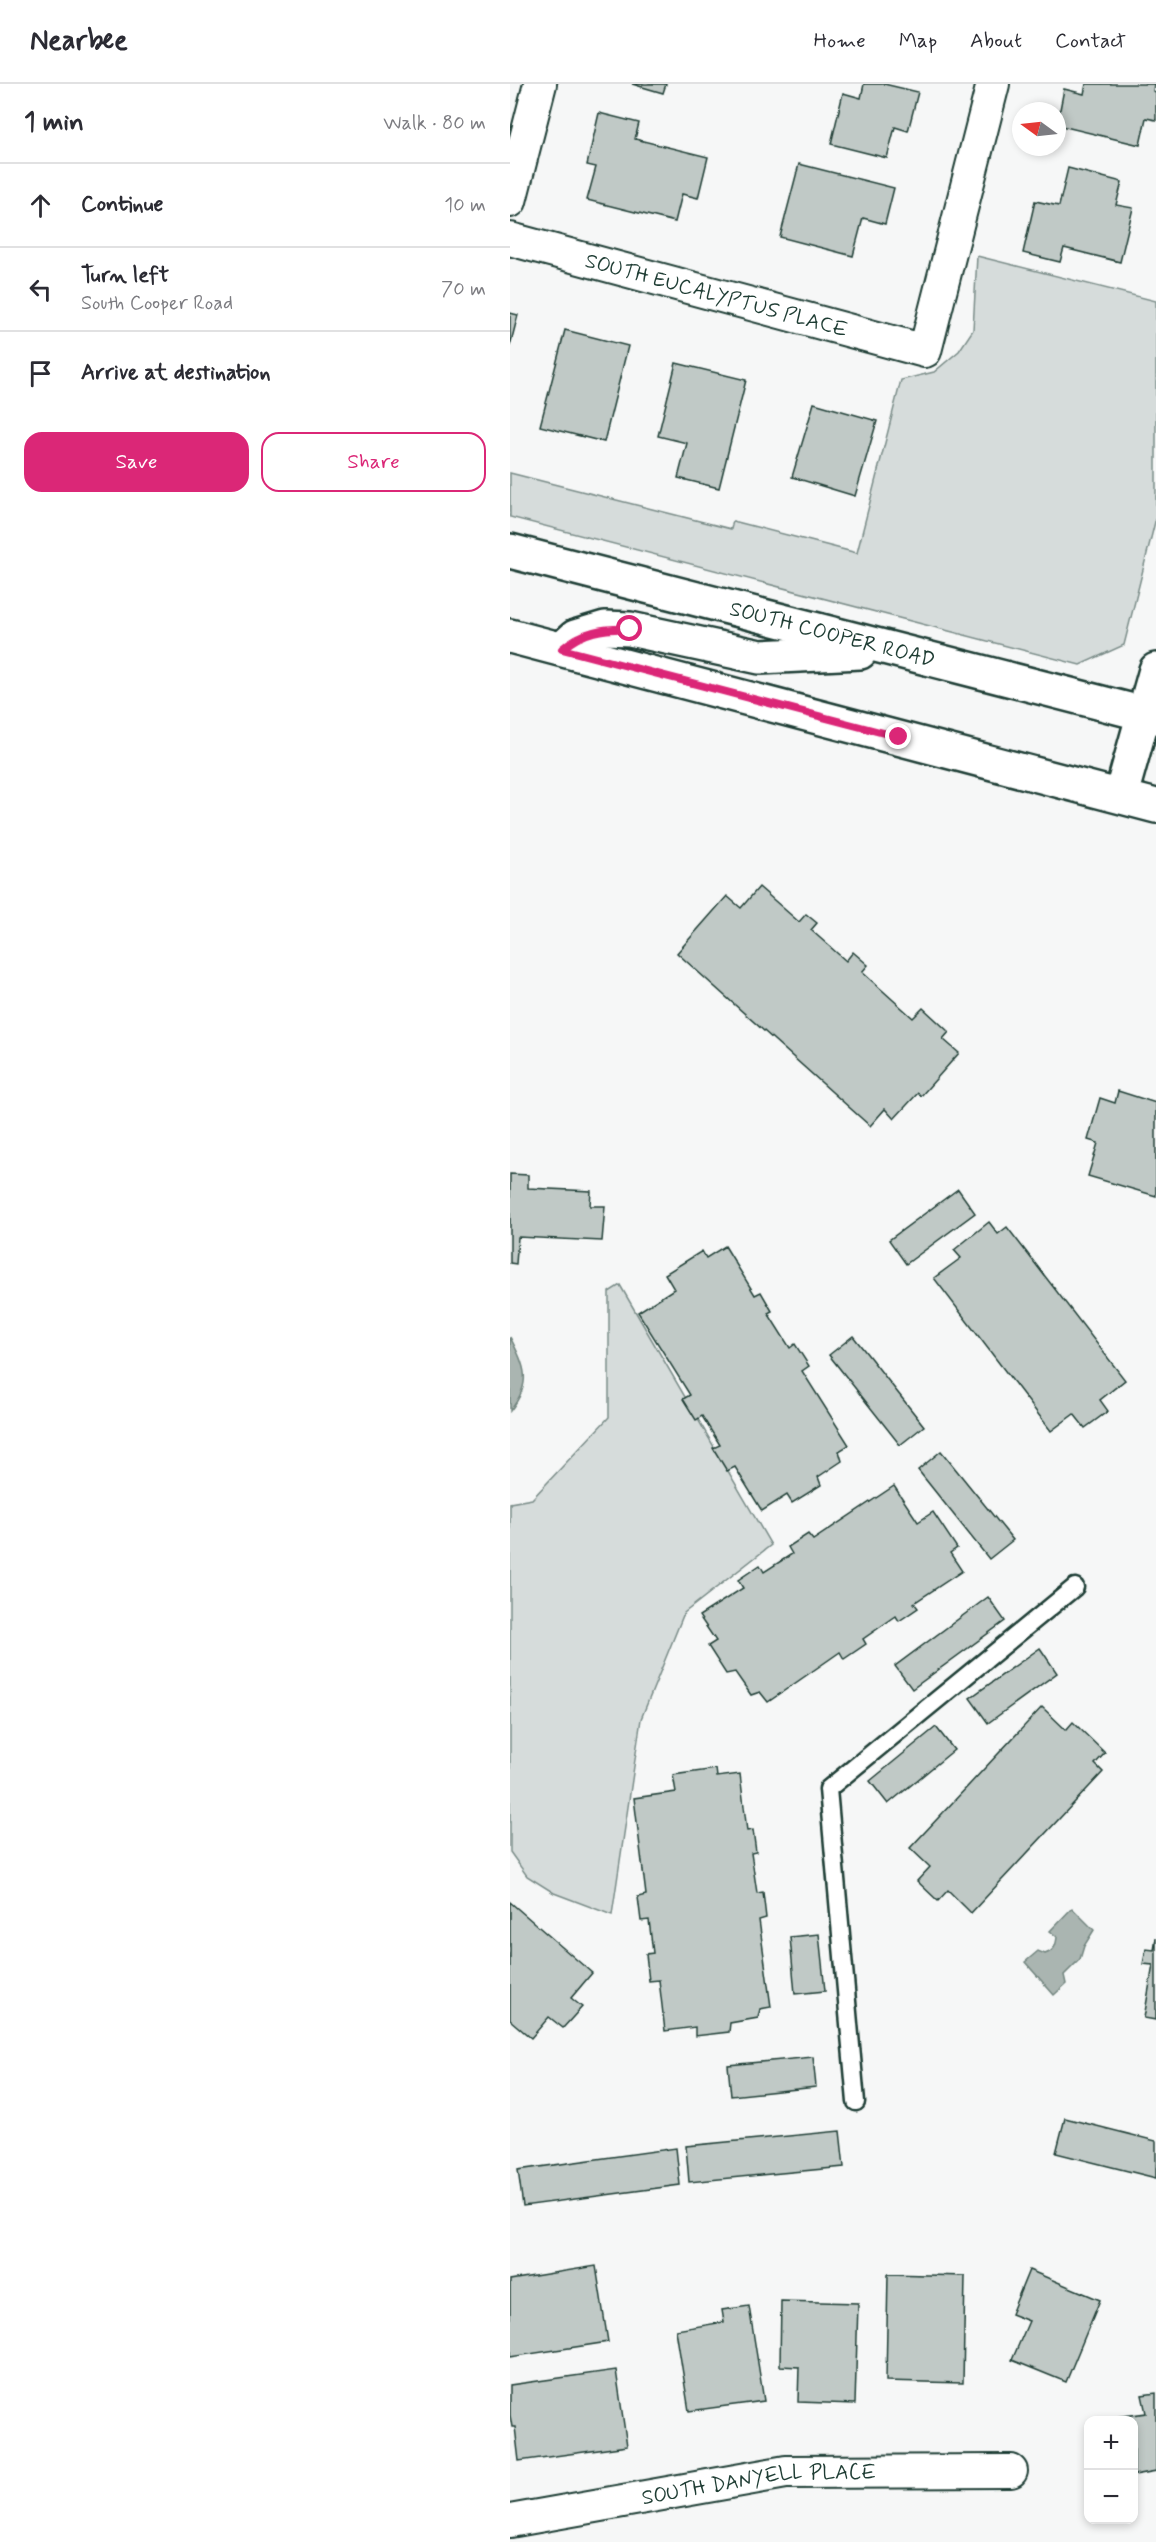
<!DOCTYPE html>
<html lang="en">
<head>
<meta charset="utf-8">
<style>
	:root { --surface:#fff; --page:#f2f2f3; --text:#2b2b33; --muted:#7c7c81; --line:#e1e1e2; --accent:#db2777 }
	body { margin:0; font-family:Mynerve,sans-serif; background:var(--page); color:var(--text) }
	.controls { position:absolute; right:18px; bottom:18px; display:grid; overflow:hidden; border-radius:12px; box-shadow:0 3px 9px #0003 }
	.controls button { width:54px; height:54px; display:grid; place-items:center; padding:0; border:0; border-bottom:2px solid var(--line); background:var(--surface); color:var(--text); font:30px sans-serif }
	.compass { position:absolute; left:502px; top:18px; width:54px; height:54px; border-radius:50%; background:var(--surface); box-shadow:0 3px 9px #0003; rotate:285deg }
	.stop { position:absolute; width:18px; height:18px; margin:-14px; border:4px solid #db2777; border-radius:50%; background:#fff }
	.stop.end { background:#db2777; border-color:#fff; box-shadow:0 2px 6px #0008 }
	.list { margin:0; padding:0; list-style:none }
	h2 { display:flex; justify-content:space-between; align-items:center; height:78px; margin:0; padding:0 24px; font-size:26px }
	h2 small { font-size:20px; font-weight:400; color:var(--muted) }
	.list li { display:grid; grid-template-columns:39px 1fr auto; gap:18px; align-items:center; box-sizing:border-box; height:84px; padding:0 24px; border-top:2px solid var(--line) }
	.list b { display:block; font-size:22px; white-space:nowrap }
	.list p { margin:0; font-size:20px; white-space:nowrap; color:var(--muted) }
	.list em { font-size:20px; font-style:normal; color:var(--muted) }
	.actions { display:flex; gap:12px; padding:18px 24px }
	.actions a { flex:1; padding:14px 0; border:2px solid var(--accent); border-radius:18px; text-align:center; font-size:21px; color:var(--accent) }
	.actions .main { background:var(--accent); color:#fff }
	.icon { flex:none; width:33px; height:33px; fill:none; stroke:currentColor; stroke-width:2; stroke-linecap:round; stroke-linejoin:round }
	.map { position:relative; flex:none; width:646px; height:2458px; overflow:hidden }
	header { display:flex; align-items:center; gap:36px; box-sizing:border-box; height:84px; padding:0 30px; background:var(--surface); border-bottom:2px solid var(--line) }
	header strong { font-size:28px }
	nav { display:flex; gap:33px; margin-inline-start:auto; font-size:21px }
	main { display:flex }
	aside { flex:1; background:var(--surface) }
	.map>svg:first-child { display:block }
	.green { fill:#d6dcdb; stroke:#7a8c88; stroke-width:1.5 }
	.water { fill:#aab5b1; stroke:#72857f; stroke-width:1.5 }
	.building { fill:#c0c9c6; stroke:#1f3d34; stroke-width:1.5 }
	.lines { fill:none; stroke-linecap:round; stroke-linejoin:round }
	.service-casing { stroke:#1f3d34; stroke-width:21 }
	.minor-casing { stroke:#1f3d34; stroke-width:36 }
	.tertiary-casing { stroke:#1f3d34; stroke-width:38 }
	.secondary-casing { stroke:#1f3d34; stroke-width:38 }
	.service { stroke:#fff; stroke-width:16 }
	.minor { stroke:#fff; stroke-width:32 }
	.tertiary { stroke:#fff; stroke-width:33 }
	.secondary { stroke:#fff; stroke-width:33 }
	.route { stroke:#db2777; stroke-width:8 }
	.labels { text-anchor:middle; stroke-width:4.5; stroke-linejoin:round; paint-order:stroke }
	.street-label { font-size:21px; fill:#1f3d34; stroke:#fff }
</style>
</head>
<body>
<header>
<strong>Nearbee</strong>
<nav><a>Home</a><a>Map</a><a>About</a><a>Contact</a></nav>
</header>
<main>
<aside>
<h2>1 min<small>Walk · 80 m</small></h2>
<ul class="list">
<li><svg class="icon" aria-label="ahead" viewBox="0 0 24 24"><path d="M12 20V5M6 11l6-6 6 6"/></svg><div><b>Continue</b></div><em>10 m</em></li>
<li><svg class="icon" aria-label="left" viewBox="0 0 24 24"><path d="M17 20v-9H6M10 6l-5 5 5 5"/></svg><div><b>Turn left</b><p>South Cooper Road</p></div><em>70 m</em></li>
<li><svg class="icon" aria-label="arrive" viewBox="0 0 24 24"><path d="M6 21V4h12l-3 4 3 4H6"/></svg><div><b>Arrive at destination</b></div></li>
</ul>
<div class="actions"><a class="main">Save</a><a>Share</a></div>
</aside>
<div class="map">
<svg width="646" height="2458" viewBox="0 0 646 2458">
	<rect width="100%" height="100%" fill="#f6f7f7"/>
	<filter id="ink" filterUnits="userSpaceOnUse"><feTurbulence type="fractalNoise" baseFrequency=".0167" numOctaves="2"/><feDisplacementMap in="SourceGraphic" scale="12" xChannelSelector="R" yChannelSelector="G"/><feConvolveMatrix kernelMatrix="1 2 1 2 8 2 1 2 1" color-interpolation-filters="sRGB"/></filter>
	<g filter="url(#ink)">
		<!-- green -->
		<g class="green">
			<polygon points="467,172 646,217 646,434 614,561 570,581 0,433 0,389 221,445 223,437 347,469 391,296 424,288 449,267 463,246"/>
			<polygon points="110,1201 261,1461 174,1529 131,1635 102,1831 44,1809 17,1792 0,1768 0,1419 22,1415 99,1333 99,1208"/>
		</g>
		<!-- water -->
		<g class="water">
			<path d="M0 1253C15 1283 23 1298 0 1327Z"/>
			<path d="M562 1824 584 1846 574 1862 570 1875 554 1891 556 1900 544 1911 515 1878 528 1867 535 1870C544 1867 546 1862 547 1853L540 1847Z"/>
		</g>
		<!-- building -->
		<g class="building">
			<polygon points="122,0 156,0 153,9"/>
			<polygon points="354,0 374,0 408,8 398,47 385,43 377,74 321,60 333,9 351,14"/>
			<polygon points="576,0 644,0 643,7 646,8 646,36 636,34 630,61 547,41 554,5 574,10"/>
			<polygon points="89,29 129,39 125,55 198,73 188,114 172,110 165,138 77,116 86,83 77,81"/>
			<polygon points="289,80 384,104 375,140 353,134 343,172 270,153"/>
			<polygon points="558,84 612,98 606,121 623,124 610,178 554,164 550,178 513,169 525,117 549,122"/>
			<polygon points="0,229 8,231 0,262"/>
			<polygon points="55,246 118,262 94,358 30,342"/>
			<polygon points="166,279 236,296 209,404 168,394 177,359 148,352"/>
			<polygon points="304,319 367,337 345,412 282,393"/>
			<polygon points="249,803 289,838 296,830 307,839 301,846 336,877 343,868 358,881 352,888 403,934 413,924 439,948 433,955 449,969 411,1012 408,1009 384,1035 375,1025 360,1042 167,869 217,812 231,824"/>
			<polygon points="608,1007 646,1019 646,1112 578,1092 588,1059 578,1056 590,1014 605,1019"/>
			<polygon points="0,1090 18,1091 18,1104 81,1107 80,1122 95,1122 92,1157 8,1153 6,1180 0,1179"/>
			<polygon points="448,1105 465,1129 396,1180 379,1156"/>
			<polygon points="479,1138 488,1150 497,1143 615,1296 590,1316 598,1327 575,1344 564,1330 541,1347 424,1194 451,1174 444,1166"/>
			<polygon points="215,1162 245,1211 251,1208 262,1227 258,1229 280,1264 285,1260 299,1282 292,1287 339,1361 329,1367 332,1377 308,1393 311,1401 282,1419 277,1411 252,1427 225,1383 217,1387 203,1364 210,1361 192,1332 186,1336 173,1315 180,1311 128,1228 164,1205 155,1190 192,1167 196,1174"/>
			<polygon points="343,1252 414,1342 390,1361 319,1271"/>
			<polygon points="431,1367 503,1456 479,1475 408,1386"/>
			<polygon points="384,1402 408,1438 423,1428 447,1464 440,1469 452,1487 404,1519 408,1524 389,1537 386,1532 353,1555 356,1560 334,1575 330,1568 258,1618 250,1608 241,1611 225,1588 216,1590 198,1562 206,1557 189,1532 233,1504 228,1496 250,1481 254,1488 282,1470 278,1463 298,1450 303,1456"/>
			<polygon points="478,1513 495,1537 402,1605 385,1582"/>
			<polygon points="530,1564 547,1589 478,1639 460,1614"/>
			<polygon points="532,1623 556,1646 563,1638 595,1669 585,1680 593,1688 461,1829 438,1806 428,1817 407,1797 420,1783 400,1764"/>
			<polygon points="426,1643 444,1666 378,1720 360,1697"/>
			<polygon points="206,1685 207,1693 230,1690 237,1747 243,1746 246,1768 241,1769 247,1809 253,1808 256,1834 249,1836 261,1923 250,1925 248,1934 220,1939 219,1948 185,1952 185,1943 155,1947 149,1896 139,1897 136,1870 143,1869 139,1836 131,1837 128,1813 136,1811 124,1714 166,1708 163,1691"/>
			<polygon points="0,1818 82,1889 61,1914 72,1923 53,1944 39,1933 21,1954 0,1936"/>
			<polygon points="309,1850 315,1907 285,1910 280,1853"/>
			<polygon points="646,1854 646,1936 634,1934 643,1881 633,1880 636,1865 644,1866"/>
			<polygon points="303,1973 306,2003 221,2012 218,1981"/>
			<polygon points="555,2034 646,2057 646,2094 546,2069"/>
			<polygon points="330,2047 334,2083 179,2098 176,2062"/>
			<polygon points="166,2064 170,2101 13,2122 8,2086"/>
			<polygon points="86,2182 98,2258 0,2273 0,2196"/>
			<polygon points="519,2186 590,2216 556,2298 502,2276 519,2237 501,2230"/>
			<polygon points="378,2190 455,2192 453,2299 376,2297"/>
			<polygon points="271,2217 348,2219 345,2320 288,2318 289,2283 270,2282"/>
			<polygon points="239,2222 254,2317 179,2327 166,2246 214,2238 212,2226"/>
			<polygon points="106,2286 117,2362 9,2377 5,2343 2,2343 0,2331 0,2301"/>
			<polygon points="646,2309 646,2387 624,2391 624,2336 599,2336 599,2334 636,2329 632,2311"/>
		</g>
		<g class="lines">
			<!-- service casing -->
			<g class="service-casing">
				<polyline id="service" points="346,2018 318,1705 565,1503"/>
			</g>
			<!-- minor casing -->
			<g class="minor-casing">
				<g id="minor">
					<polyline points="0,117 30,0"/>
					<path id="s1" d="M0 155 415 267 483 0"/>
					<path id="s2" d="M0 2437 276 2388 501 2387"/>
				</g>
			</g>
			<!-- tertiary casing -->
			<g class="tertiary-casing">
				<polyline id="tertiary" points="611,711 646,586"/>
			</g>
			<!-- secondary casing -->
			<g class="secondary-casing">
				<g id="secondary">
					<path id="s3" d="M0 467 646 633"/>
					<polyline points="0,552 646,722"/>
					<polyline points="52,565 65,553 95,544 120,545 250,573 350,568"/>
				</g>
			</g>
			<!-- service -->
			<use href="#service" class="service"/>
			<!-- minor -->
			<use href="#minor" class="minor"/>
			<!-- tertiary -->
			<use href="#tertiary" class="tertiary"/>
			<!-- secondary -->
			<use href="#secondary" class="secondary"/>
		</g>
	</g>
	<g class="lines" filter="url(#ink)">
		<!-- route -->
		<path class="route" d="M120 545C94 544 72 547 52 565L389 653"/>
	</g>
	<g class="labels">
		<!-- street labels -->
		<g class="street-label">
			<text dy="7" stroke="none"><textPath href="#s1" startOffset="214">SOUTH EUCALYPTUS PLACE</textPath></text>
			<text dy="7" stroke="none"><textPath href="#s3" startOffset="333">SOUTH COOPER ROAD</textPath></text>
			<text dy="7" stroke="none"><textPath href="#s2" startOffset="252">SOUTH DANYELL PLACE</textPath></text>
		</g>
	</g>
</svg>
<div class="controls">
<button>+</button>
<button>−</button>
</div>
<svg class="compass" viewBox="-18 -18 36 36"><path d="M0-13l5 13h-10z" fill="#e53935"/><path d="M0 13l5-13h-10z" fill="#7c7c81"/></svg>
<div class="stop" style="left:120px;top:545px"></div>
<div class="stop end" style="left:389px;top:653px"></div>
</div>
</main>
</body>
</html>
